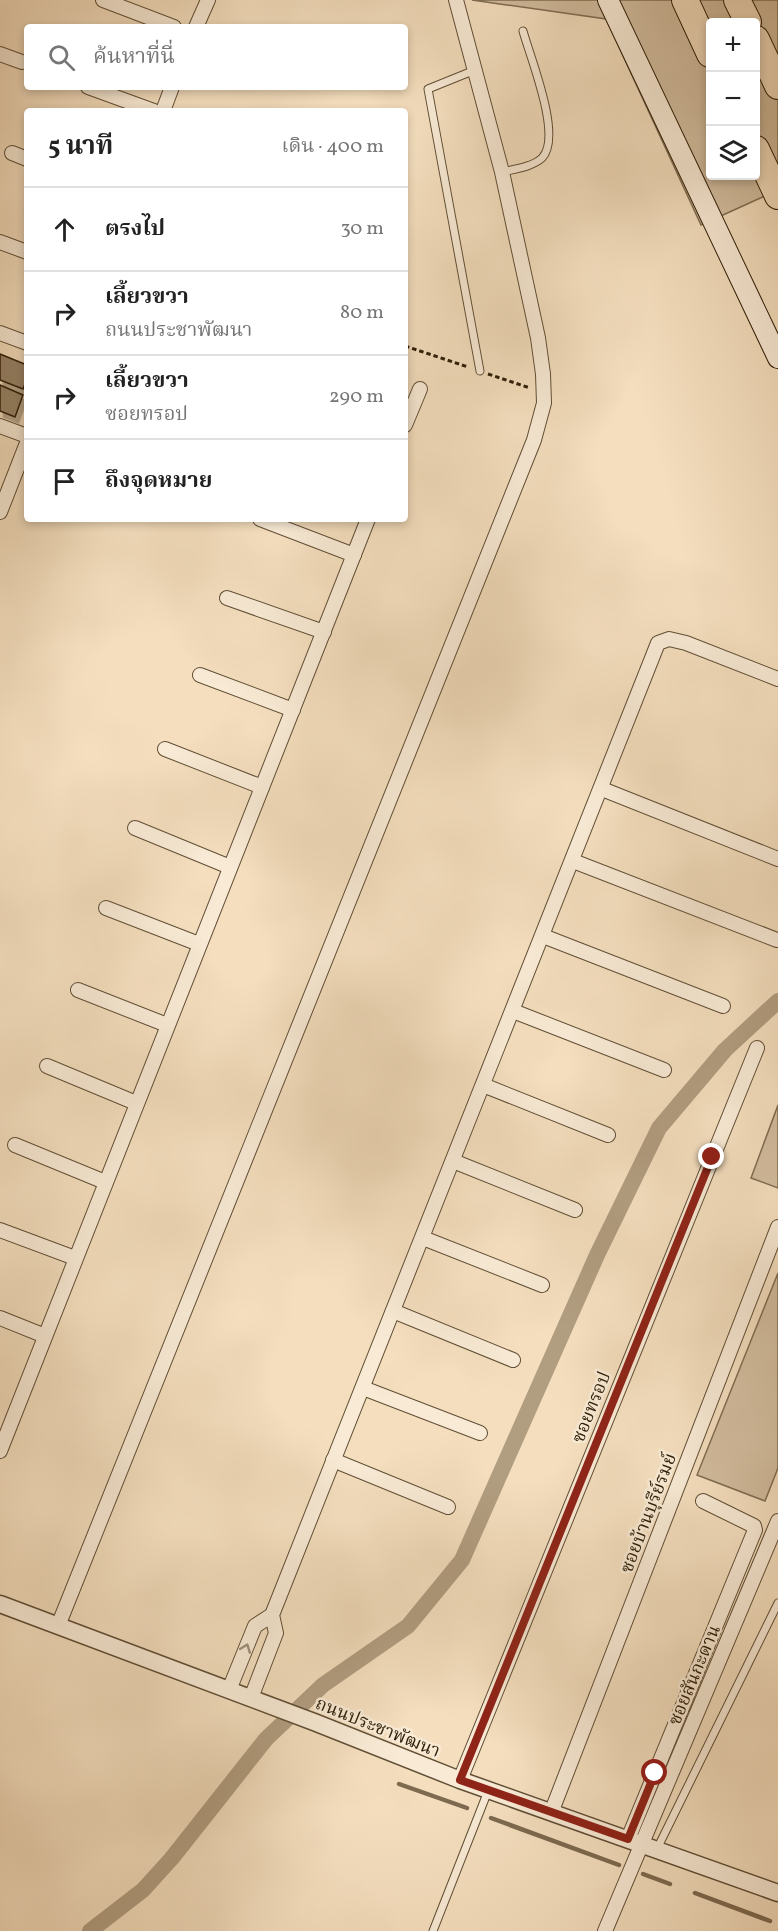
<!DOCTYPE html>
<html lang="th">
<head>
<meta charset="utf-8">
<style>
	:root { --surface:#fff; --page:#f6f6f6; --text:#222; --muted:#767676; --line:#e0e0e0 }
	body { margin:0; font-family:Vollkorn,"Noto Serif Thai",serif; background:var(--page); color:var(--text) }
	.controls { position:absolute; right:18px; top:18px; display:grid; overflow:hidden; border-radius:6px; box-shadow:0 3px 9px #0003 }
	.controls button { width:54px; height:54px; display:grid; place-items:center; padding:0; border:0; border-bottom:2px solid var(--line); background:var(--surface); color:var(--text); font:30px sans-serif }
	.stop { position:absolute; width:18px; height:18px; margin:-14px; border:4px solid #8f2418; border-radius:50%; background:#fff }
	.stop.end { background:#8f2418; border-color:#fff; box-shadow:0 2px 6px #0008 }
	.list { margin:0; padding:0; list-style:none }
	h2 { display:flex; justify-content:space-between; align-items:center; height:78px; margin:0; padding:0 24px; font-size:26px }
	h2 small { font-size:20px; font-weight:400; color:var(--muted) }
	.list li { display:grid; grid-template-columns:39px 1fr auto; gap:18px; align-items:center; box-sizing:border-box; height:84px; padding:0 24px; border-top:2px solid var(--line) }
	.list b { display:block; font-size:22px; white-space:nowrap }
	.list p { margin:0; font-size:20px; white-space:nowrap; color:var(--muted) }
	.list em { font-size:20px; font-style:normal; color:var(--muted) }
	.icon { flex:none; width:33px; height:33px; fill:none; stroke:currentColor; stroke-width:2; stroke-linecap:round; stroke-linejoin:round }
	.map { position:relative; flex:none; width:778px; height:1931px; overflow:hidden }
	.search { position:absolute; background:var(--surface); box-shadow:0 3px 9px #0003; left:24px; top:24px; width:384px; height:66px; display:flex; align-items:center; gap:15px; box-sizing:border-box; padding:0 21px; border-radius:6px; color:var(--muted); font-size:22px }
	.panel { position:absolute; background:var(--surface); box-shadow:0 3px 9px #0003; left:24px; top:108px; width:384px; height:414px; border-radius:6px }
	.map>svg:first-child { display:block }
	.green { fill:#d2bd9f; stroke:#806e53; stroke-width:1.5; fill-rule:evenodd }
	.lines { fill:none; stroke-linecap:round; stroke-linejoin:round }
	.stream { stroke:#7d6a50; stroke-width:4.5 }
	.canal { stroke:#b19d80; stroke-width:16 }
	.building { fill:#958266; stroke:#2e1e07; stroke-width:1.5; filter:url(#shadow) }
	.service-casing { stroke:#604e35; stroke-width:9 }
	.minor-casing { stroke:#604e35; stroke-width:16 }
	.tertiary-casing { stroke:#604e35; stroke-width:19 }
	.secondary-casing { stroke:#2e1e07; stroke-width:22 }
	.motorway-casing { stroke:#2e1e07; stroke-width:28 }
	.path { stroke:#2e1e07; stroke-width:3; stroke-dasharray:4.5 3; stroke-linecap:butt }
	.service { stroke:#f8ead5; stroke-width:7 }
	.minor { stroke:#f8ead5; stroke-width:14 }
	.tertiary { stroke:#f8ead5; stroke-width:16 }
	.secondary { stroke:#f8ead5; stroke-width:20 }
	.motorway { stroke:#f4debe; stroke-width:26 }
	.oneway { stroke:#9d8e78 }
	.route { stroke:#8f2418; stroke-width:8 }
	.labels { text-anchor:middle; stroke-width:5; stroke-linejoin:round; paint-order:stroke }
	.street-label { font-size:18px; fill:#2e1e07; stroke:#f8ead5 }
</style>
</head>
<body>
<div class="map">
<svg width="778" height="1931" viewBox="0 0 778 1931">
	<defs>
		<filter id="shadow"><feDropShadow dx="3.5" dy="6" stdDeviation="0" flood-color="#0004"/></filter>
	</defs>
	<rect width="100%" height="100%" fill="#f4debe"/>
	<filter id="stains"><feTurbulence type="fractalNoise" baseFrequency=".00333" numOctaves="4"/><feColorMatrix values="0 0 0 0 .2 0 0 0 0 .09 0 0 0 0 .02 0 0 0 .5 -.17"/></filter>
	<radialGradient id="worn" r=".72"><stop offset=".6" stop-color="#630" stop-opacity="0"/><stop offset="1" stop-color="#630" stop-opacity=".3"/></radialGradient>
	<!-- green -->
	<g class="green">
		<path d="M472 0H778V190L701 225 606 19ZM710 22H756V176H710Z"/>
		<polygon points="778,1105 778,1188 751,1178"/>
		<polygon points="778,1273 778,1468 765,1501 697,1475"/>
	</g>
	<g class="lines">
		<!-- stream -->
		<g class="stream">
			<polyline points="399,1784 467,1808"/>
			<polyline points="491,1818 619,1865"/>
			<polyline points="643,1874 670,1884"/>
			<polyline points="695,1893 770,1921"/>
		</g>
		<!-- canal -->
		<polyline class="canal" points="90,1931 143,1890 172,1858 266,1739 323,1685 408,1626 462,1560 597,1255 659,1128 725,1050 778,1001"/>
	</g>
	<!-- building -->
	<g class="building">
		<polygon points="0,354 27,365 27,379 23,389 0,380"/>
		<polygon points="0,385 23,395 15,417 0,411"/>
	</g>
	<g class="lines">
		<!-- service casing -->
		<g class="service-casing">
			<g id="service">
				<polyline points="475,70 428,89 480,371"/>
				<path d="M502 172C515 169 532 167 542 158 563 137 530 57 523 31"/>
				<polyline points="657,1849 778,1603"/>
				<polyline points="433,1931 488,1791"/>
			</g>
		</g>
		<!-- minor casing -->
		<g class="minor-casing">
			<g id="minor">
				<polyline points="103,0 174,27"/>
				<polyline points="196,27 208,0"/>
				<polyline points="0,54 22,62"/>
				<polyline points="88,87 154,111"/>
				<polyline points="163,111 172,87"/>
				<polyline points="12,153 27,159"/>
				<polyline points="0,242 27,252"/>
				<polyline points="0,333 27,343"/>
				<polyline points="405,425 420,389"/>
				<polyline points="0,426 27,436"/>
				<polyline points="0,512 27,443"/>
				<polyline points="260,519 354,555"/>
				<polyline points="227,598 324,632"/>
				<polyline points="200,675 293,710"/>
				<polyline points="165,749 262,787"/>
				<polyline points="602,789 778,859"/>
				<polyline points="135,828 230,867"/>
				<polyline points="573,861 777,940"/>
				<polyline points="106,908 199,944"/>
				<polyline points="543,936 723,1006"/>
				<polyline points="78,990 167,1025"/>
				<polyline points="513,1011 664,1070"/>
				<polyline points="47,1066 136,1103"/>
				<polyline points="483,1085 608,1135"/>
				<polyline points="15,1145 105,1182"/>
				<polyline points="453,1161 575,1210"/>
				<polyline points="0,1230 75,1258"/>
				<polyline points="423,1238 542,1285"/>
				<polyline points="393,1311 513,1360"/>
				<polyline points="0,1318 45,1336"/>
				<polyline points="363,1388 480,1433"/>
				<polyline points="0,1451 368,519"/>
				<polyline points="333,1460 448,1507"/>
				<polyline points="58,1626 534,440 544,403 543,374 538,338 502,172 456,0"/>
				<polyline points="229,1690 255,1626 272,1615"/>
				<polyline points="251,1698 276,1633 272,1615 658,643 669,639 686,643 778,679"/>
				<polyline points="460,1780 757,1048"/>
				<polyline points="551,1813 778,1227"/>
				<polyline points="628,1839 755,1530 754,1526 703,1501"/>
				<polyline points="605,1931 778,1521"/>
			</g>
		</g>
		<!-- tertiary casing -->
		<g class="tertiary-casing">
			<polyline id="tertiary" points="0,1604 314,1722 460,1780 778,1893"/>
		</g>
		<!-- secondary casing -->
		<g class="secondary-casing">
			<polyline id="secondary" points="608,0 778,358"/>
		</g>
		<!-- motorway casing -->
		<g class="motorway-casing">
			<g id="motorway">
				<polyline points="685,0 710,54"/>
				<polyline points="737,0 748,22"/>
				<polyline points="756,39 778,86"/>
				<polyline points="756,149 778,196"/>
			</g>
		</g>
		<!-- path -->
		<g class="path">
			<polyline points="405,346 468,367"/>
			<polyline points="488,374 530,388"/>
		</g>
		<!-- service -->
		<use href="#service" class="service"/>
		<!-- minor -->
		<use href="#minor" class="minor"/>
		<!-- tertiary -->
		<use href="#tertiary" class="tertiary"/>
		<!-- secondary -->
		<use href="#secondary" class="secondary"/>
		<!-- motorway -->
		<use href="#motorway" class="motorway"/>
	</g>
	<!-- one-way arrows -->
	<defs><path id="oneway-chevron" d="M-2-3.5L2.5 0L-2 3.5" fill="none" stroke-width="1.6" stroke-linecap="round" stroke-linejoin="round" transform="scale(1.5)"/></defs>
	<use class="oneway" href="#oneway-chevron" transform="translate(246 1648) rotate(-69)"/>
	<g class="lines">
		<!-- route -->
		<polyline class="route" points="655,1773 628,1839 460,1780 712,1157"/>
	</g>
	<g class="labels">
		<!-- street labels -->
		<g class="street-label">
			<text transform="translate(591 1407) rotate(-68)" y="6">ซอยทรอป</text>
			<text transform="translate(648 1513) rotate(-69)" y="6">ซอยบ้านบุรีย์รมย์</text>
			<text transform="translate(694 1675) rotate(-67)" y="6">ซอยสันกะดาน</text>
			<text transform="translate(378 1727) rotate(22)" y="6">ถนนประชาพัฒนา</text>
		</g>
	</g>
	<rect width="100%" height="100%" filter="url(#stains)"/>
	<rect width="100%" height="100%" fill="url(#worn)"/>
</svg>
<div class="controls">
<button>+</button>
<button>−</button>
<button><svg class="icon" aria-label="layers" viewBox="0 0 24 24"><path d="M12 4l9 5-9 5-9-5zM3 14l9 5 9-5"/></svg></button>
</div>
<div class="stop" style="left:655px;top:1773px"></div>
<div class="stop end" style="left:712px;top:1157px"></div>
<div class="search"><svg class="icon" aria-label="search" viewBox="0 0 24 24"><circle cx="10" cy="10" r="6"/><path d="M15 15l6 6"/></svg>ค้นหาที่นี่</div>
<section class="panel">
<h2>5 นาที<small>เดิน · 400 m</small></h2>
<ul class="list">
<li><svg class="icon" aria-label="ahead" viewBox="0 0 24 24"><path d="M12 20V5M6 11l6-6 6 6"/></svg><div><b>ตรงไป</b></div><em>30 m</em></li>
<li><svg class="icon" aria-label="right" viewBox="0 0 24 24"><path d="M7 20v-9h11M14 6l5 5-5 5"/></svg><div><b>เลี้ยวขวา</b><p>ถนนประชาพัฒนา</p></div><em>80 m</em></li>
<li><svg class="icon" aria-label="right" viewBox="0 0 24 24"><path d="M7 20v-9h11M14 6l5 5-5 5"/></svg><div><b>เลี้ยวขวา</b><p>ซอยทรอป</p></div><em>290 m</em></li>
<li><svg class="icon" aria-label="arrive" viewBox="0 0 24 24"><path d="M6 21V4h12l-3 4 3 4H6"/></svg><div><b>ถึงจุดหมาย</b></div></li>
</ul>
</section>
</div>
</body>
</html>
